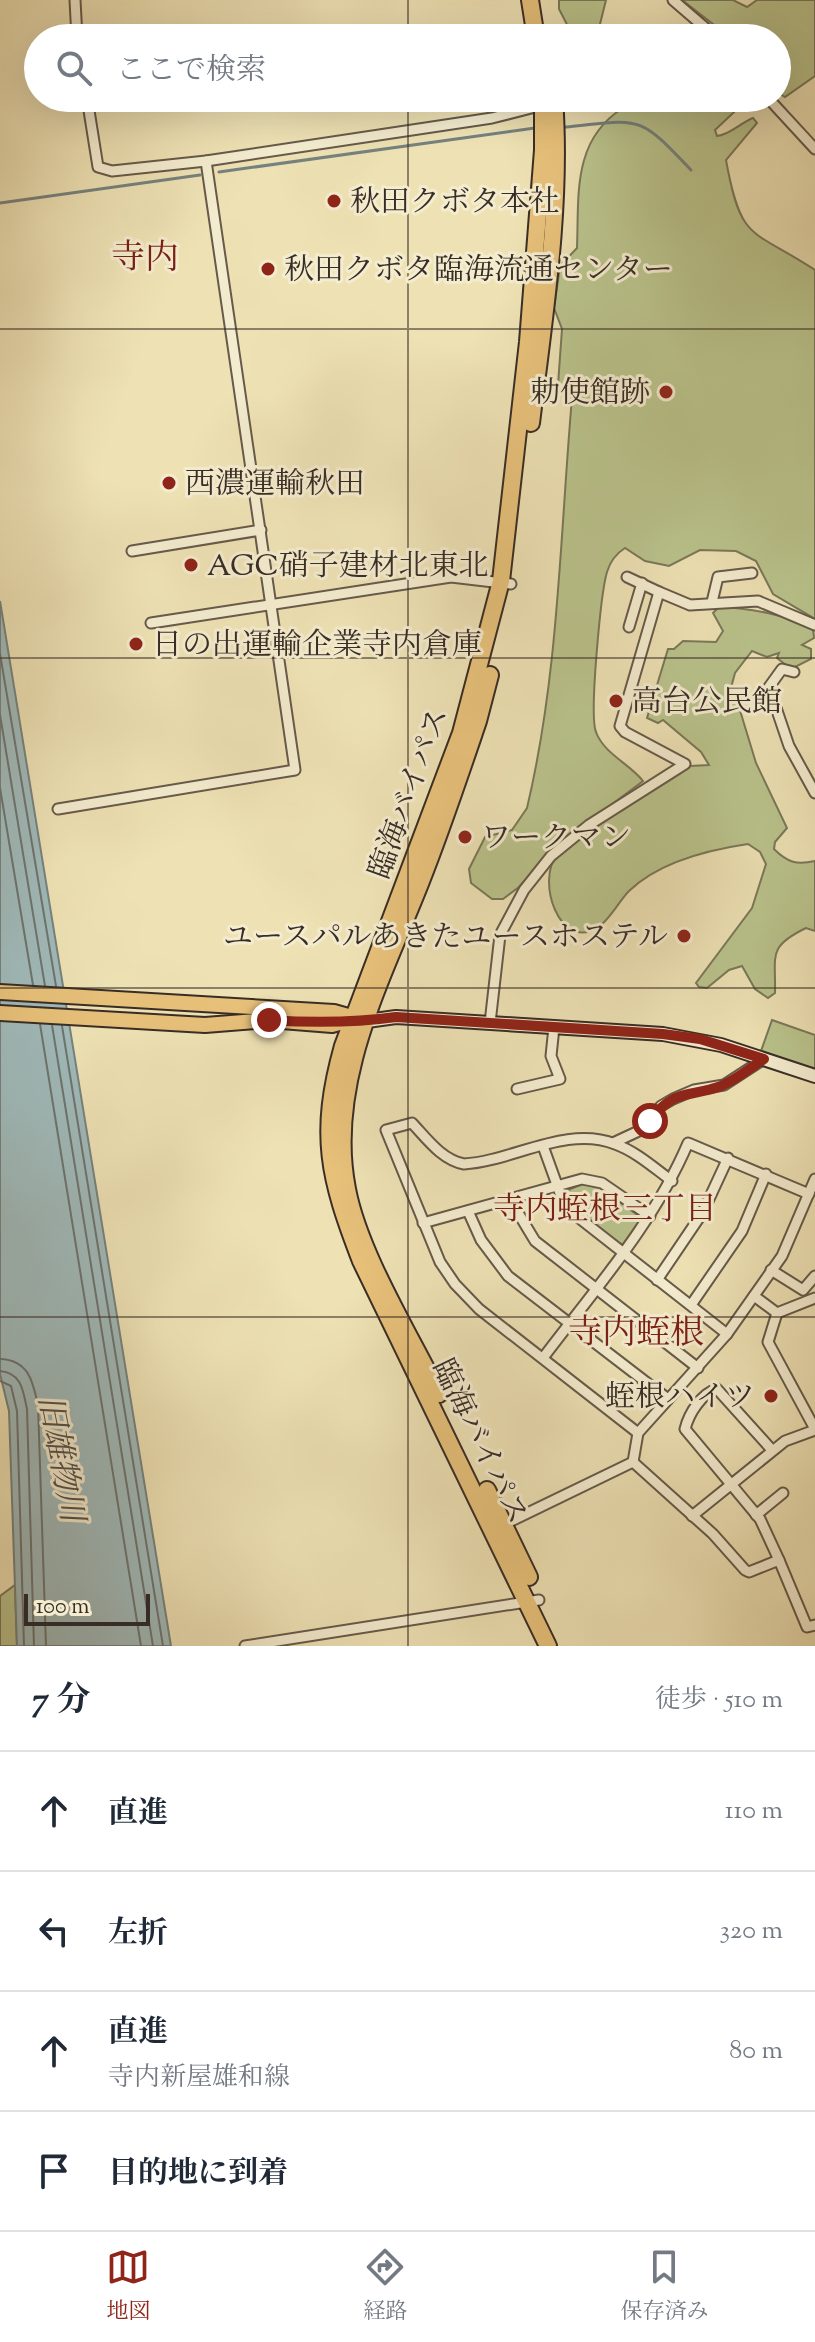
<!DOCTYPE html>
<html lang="ja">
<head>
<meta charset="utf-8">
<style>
	:root { --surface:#fff; --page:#f2f2f3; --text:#1f2937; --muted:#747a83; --line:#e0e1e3; --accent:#8f2418 }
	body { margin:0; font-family:"Sorts Mill Goudy","Noto Serif JP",serif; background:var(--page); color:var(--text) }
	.scale { position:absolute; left:24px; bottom:20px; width:126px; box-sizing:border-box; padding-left:8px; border:4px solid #382d26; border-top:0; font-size:22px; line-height:28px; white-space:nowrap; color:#382d26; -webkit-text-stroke:6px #f4eccf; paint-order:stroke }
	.stop { position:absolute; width:24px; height:24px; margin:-18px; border:6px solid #8f2418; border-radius:50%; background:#fff }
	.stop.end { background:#8f2418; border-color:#fff; box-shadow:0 2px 8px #0008 }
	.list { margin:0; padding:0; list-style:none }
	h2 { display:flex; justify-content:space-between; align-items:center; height:104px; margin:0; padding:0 32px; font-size:34px }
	h2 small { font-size:26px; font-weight:400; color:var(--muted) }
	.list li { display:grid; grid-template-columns:52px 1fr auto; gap:24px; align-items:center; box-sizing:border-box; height:120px; padding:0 32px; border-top:2px solid var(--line) }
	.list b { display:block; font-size:30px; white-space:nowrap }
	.list p { margin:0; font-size:26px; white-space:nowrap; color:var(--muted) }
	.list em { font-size:26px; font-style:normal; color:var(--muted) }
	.icon { flex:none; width:44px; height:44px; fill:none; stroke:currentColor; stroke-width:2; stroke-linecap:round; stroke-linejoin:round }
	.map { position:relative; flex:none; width:815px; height:1646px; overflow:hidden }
	.search { position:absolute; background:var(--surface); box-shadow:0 8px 32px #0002; left:24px; right:24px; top:24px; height:88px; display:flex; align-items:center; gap:20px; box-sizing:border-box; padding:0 28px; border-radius:44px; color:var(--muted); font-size:30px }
	.sheet { height:584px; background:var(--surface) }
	nav { display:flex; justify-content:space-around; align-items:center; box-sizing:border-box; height:112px; border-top:2px solid var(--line); background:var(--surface); font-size:22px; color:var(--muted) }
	nav a { display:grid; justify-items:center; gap:4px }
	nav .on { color:var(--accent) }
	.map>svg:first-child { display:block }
	.green { fill:#bac38c; stroke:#797859; stroke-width:2 }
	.water { fill:#a0baba; stroke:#76827f; stroke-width:2 }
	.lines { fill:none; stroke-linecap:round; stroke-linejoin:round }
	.shore { stroke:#6c7470; stroke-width:2 }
	.stream { stroke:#76827f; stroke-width:3 }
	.street-casing { stroke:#665a4a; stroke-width:13 }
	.secondary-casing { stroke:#382d26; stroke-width:16 }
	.primary-casing { stroke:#382d26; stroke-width:18 }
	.highway-casing { stroke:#382d26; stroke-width:20 }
	.street { stroke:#f4eccf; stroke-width:9 }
	.secondary { stroke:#f4eccf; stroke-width:12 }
	.primary { stroke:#e7c17a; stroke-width:14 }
	.highway { stroke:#e7c17a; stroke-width:16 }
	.route { stroke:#8f2418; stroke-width:10 }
	.grid { fill:none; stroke:#382d26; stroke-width:2; stroke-opacity:0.55 }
	.poi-dot { fill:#8f2418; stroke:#f4eccf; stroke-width:3 }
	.labels { text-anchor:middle; stroke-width:6; stroke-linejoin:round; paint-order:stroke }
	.poi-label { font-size:30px; fill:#382d26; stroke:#f4eccf; text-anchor:start }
	.street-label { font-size:30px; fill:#382d26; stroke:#f4eccf }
	.neighbourhood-label { font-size:32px; fill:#7a1f14; stroke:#f4eccf }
	.water-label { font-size:32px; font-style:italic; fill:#52504b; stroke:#f4eccf }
	.quarter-label { font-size:34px; fill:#7a1f14; stroke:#f4eccf }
</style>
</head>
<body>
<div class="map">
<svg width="815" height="1646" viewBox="0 0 815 1646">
	<rect width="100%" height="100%" fill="#eee2b5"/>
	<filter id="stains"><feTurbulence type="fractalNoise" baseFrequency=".0025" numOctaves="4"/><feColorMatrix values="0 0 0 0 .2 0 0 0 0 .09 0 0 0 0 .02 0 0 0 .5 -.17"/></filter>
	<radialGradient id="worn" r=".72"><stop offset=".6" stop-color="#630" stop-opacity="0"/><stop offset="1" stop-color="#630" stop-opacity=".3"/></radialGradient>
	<!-- green -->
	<g class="green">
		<polygon points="559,0 606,0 600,24 609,38 574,38 559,9"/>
		<polygon points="682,0 733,0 747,7 757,0 815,0 815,76 785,97 777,92 777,38 731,38"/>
		<path d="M620 98H749L715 130 717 136C730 135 740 123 753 118L757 123 726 160C741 243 751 228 815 270V619L773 594 756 561 736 551 700 550 669 566 645 561 625 548C617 553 610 562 607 572 601 592 589 715 596 732 604 754 630 764 643 781L550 851 519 887 503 899H492L471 883 469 869 485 837 512 830 527 808C559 673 560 535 572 398L558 385 562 329 554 308 560 266 577 248C579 195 572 140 623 108Z"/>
		<path d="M719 607C750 608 786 615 813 628L814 638 802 645 811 649V659L791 669 777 658 779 653 767 657 752 651 735 673 732 684 756 763 787 828 775 842 774 849C788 863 797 865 815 861V931L806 928C767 947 776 955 775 993L768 998 755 989 742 966 729 970 707 988 699 987 696 983 752 908 766 864 760 852 748 844C707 850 659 862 629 891 619 901 609 921 597 928 559 951 536 880 557 855 589 817 651 797 690 766L709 765 701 752 663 720 658 723 647 718 668 649H674L683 641 716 642 723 631 713 613Z"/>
		<polygon points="772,1020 815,1035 815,1070 761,1051"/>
		<polygon points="582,1184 597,1185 640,1217 641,1223 626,1244 620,1244 569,1206 566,1191"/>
		<polygon points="15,1585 17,1646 0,1646 0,1596"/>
	</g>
	<!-- water -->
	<polygon class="water" points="0,601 171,1646 17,1646 9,1411 0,1374"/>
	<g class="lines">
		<!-- shore -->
		<g class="shore">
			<polyline points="0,654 56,986"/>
			<polyline points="0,715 45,986"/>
			<polyline points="0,788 33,985"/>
			<polyline points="40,1024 141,1646"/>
			<polyline points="52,1025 153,1646"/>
			<polyline points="62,1026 163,1646"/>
			<path d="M0 1359C29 1360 33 1382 38 1405L46 1646"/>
			<path d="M0 1371C22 1373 23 1391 27 1409L34 1646"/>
			<polyline points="0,1381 11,1386 17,1411 24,1646"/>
		</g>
		<!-- stream -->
		<g class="stream">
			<path d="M566 127C642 119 638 114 691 170"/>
			<polyline points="219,172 535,128"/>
			<polyline points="0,203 200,175"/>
		</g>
		<!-- street casing -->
		<g class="street-casing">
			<g id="street">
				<polyline points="75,0 77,38"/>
				<polyline points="673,0 717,38"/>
				<polyline points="87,98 98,167 112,171 206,161 492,118 547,104"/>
				<polyline points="768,98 815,149"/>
				<polyline points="132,551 261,530"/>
				<polyline points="627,577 659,592"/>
				<polyline points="712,602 718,577 752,573"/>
				<polyline points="151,623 451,577 511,584"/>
				<polyline points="629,627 642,583"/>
				<polyline points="794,672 782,669 769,687 789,746 815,793"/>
				<polyline points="58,809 295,770 206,161"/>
				<polyline points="490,1023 500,935 524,890 551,856 589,825 685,764 625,732 620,726 659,592 690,605 758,601 815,625"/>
				<polyline points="517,1089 560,1079 551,1056 554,1027"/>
				<polyline points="613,1143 643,1129 661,1106 673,1099 694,1090 724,1085 764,1059"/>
				<polyline points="543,1146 565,1207 727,1334"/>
				<polyline points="511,1201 535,1241 698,1368"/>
				<polyline points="468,1211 481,1240 508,1276 668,1399"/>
				<polyline points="423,1223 582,1179 602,1183 650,1216"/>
				<polyline points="771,1270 803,1290 815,1276"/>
				<polyline points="657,1280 703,1212 728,1158"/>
				<polyline points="754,1296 777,1313"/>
				<polyline points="691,1305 742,1231 766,1174"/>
				<polyline points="777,1313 768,1342 815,1429"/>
				<polyline points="777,1313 815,1298"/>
				<path d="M543 1358C595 1289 654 1223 688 1143L809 1194"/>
				<path d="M638 1433 479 1309 455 1284 440 1262 386 1130 412 1123C427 1139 442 1160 464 1164 513 1161 566 1125 615 1144 637 1152 654 1168 672 1181"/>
				<path d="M772 1450 717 1389C702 1393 689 1413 685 1429L760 1519 779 1560"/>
				<polyline points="633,1462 638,1433 727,1334 782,1256 815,1179"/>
				<polyline points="633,1462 713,1534 745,1570 749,1572 779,1560 807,1627 815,1625"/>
				<polyline points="756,1515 783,1493"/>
				<polyline points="692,1516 785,1441 815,1430"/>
				<polyline points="505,1524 633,1462"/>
				<polyline points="245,1646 539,1600"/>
			</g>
		</g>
		<!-- secondary casing -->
		<g class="secondary-casing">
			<polyline id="secondary" points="367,1021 396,1017 663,1034 721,1045 815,1076"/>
		</g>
		<!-- primary casing -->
		<g class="primary-casing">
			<g id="primary">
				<polyline points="0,992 334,1012 362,1020"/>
				<polyline points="0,1013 205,1025 269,1020 332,1025 354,1019"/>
			</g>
		</g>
		<!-- highway casing -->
		<g class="highway-casing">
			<g id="highway">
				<polyline points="530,0 536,38"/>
				<path d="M543 98V150L528 342 501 581 461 733 343 1046C318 1135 329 1178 361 1261L548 1646"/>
				<path d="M531 423C544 316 562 206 554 98"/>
				<path d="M439 1394C410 1335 359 1253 347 1189 326 1082 383 978 421 881 442 828 460 774 478 721L490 675"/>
				<polyline points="487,1490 529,1577"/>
			</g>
		</g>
		<!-- street -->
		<use href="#street" class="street"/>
		<!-- secondary -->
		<use href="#secondary" class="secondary"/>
		<!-- primary -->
		<use href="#primary" class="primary"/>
		<!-- highway -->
		<use href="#highway" class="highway"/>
	</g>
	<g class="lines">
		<!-- route -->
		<path class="route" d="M269 1020C313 1023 353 1023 396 1017L663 1034 700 1039 764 1059C750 1068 736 1080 721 1086 688 1098 674 1088 650 1121"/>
	</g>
	<!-- grid -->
	<path class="grid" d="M408 0V38M408 98V1646M0 329H815M0 658H815M0 988H815M0 1317H815"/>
	<!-- markers -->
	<g class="poi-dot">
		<circle cx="334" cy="201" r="8"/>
		<circle cx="268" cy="269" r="8"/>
		<circle cx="666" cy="392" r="8"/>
		<circle cx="169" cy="483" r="8"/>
		<circle cx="191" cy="565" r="8"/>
		<circle cx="136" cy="644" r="8"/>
		<circle cx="616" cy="701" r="8"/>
		<circle cx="465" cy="837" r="8"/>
		<circle cx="684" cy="936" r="8"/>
		<circle cx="771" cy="1396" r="8"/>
	</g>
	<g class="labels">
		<!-- poi labels -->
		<g class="poi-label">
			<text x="350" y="211">秋田クボタ本社</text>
			<text x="284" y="279">秋田クボタ臨海流通センター</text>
			<text x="650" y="402" text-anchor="end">勅使館跡</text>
			<text x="185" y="493">西濃運輸秋田</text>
			<text x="207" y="575">AGC硝子建材北東北</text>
			<text x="152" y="654">日の出運輸企業寺内倉庫</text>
			<text x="632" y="711">高台公民館</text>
			<text x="481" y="847">ワークマン</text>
			<text x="668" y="946" text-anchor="end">ユースパルあきたユースホステル</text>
			<text x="755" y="1406" text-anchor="end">蛭根ハイツ</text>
		</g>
		<!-- street labels -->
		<g class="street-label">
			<text transform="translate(408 793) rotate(-70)" y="10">臨海バイパス</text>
			<text transform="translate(481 1441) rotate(64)" y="10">臨海バイパス</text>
		</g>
		<!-- neighbourhood labels -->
		<g class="neighbourhood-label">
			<text x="605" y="1219">寺内蛭根三丁目</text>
		</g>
		<!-- water labels -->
		<g class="water-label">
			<text transform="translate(62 1458) rotate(79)" y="11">旧雄物川</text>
		</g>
		<!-- quarter labels -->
		<g class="quarter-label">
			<text x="145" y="268">寺内</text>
			<text x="636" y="1343">寺内蛭根</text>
		</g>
	</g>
	<rect width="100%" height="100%" filter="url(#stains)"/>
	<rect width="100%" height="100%" fill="url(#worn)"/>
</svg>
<div class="scale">100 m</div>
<div class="stop" style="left:650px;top:1121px"></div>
<div class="stop end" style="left:269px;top:1020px"></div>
<div class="search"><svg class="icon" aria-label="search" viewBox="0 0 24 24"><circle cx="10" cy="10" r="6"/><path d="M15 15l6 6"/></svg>ここで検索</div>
</div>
<section class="sheet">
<h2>7 分<small>徒歩 · 510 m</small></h2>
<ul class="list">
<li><svg class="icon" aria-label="ahead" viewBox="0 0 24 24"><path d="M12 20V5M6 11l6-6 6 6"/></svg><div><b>直進</b></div><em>110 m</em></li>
<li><svg class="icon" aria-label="left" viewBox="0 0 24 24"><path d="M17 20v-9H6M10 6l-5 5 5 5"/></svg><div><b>左折</b></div><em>320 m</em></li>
<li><svg class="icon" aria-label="ahead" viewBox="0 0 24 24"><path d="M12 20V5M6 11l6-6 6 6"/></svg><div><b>直進</b><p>寺内新屋雄和線</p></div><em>80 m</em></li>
<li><svg class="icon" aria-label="arrive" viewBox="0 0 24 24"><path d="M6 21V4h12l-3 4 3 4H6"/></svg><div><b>目的地に到着</b></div></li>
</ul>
</section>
<nav>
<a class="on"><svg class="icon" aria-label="map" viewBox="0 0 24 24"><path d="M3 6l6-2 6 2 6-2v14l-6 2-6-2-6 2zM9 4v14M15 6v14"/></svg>地図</a>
<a><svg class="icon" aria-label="directions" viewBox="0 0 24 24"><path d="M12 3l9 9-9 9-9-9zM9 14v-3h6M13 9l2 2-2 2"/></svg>経路</a>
<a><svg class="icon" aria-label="saved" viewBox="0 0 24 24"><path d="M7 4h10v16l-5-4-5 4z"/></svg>保存済み</a>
</nav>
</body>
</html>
